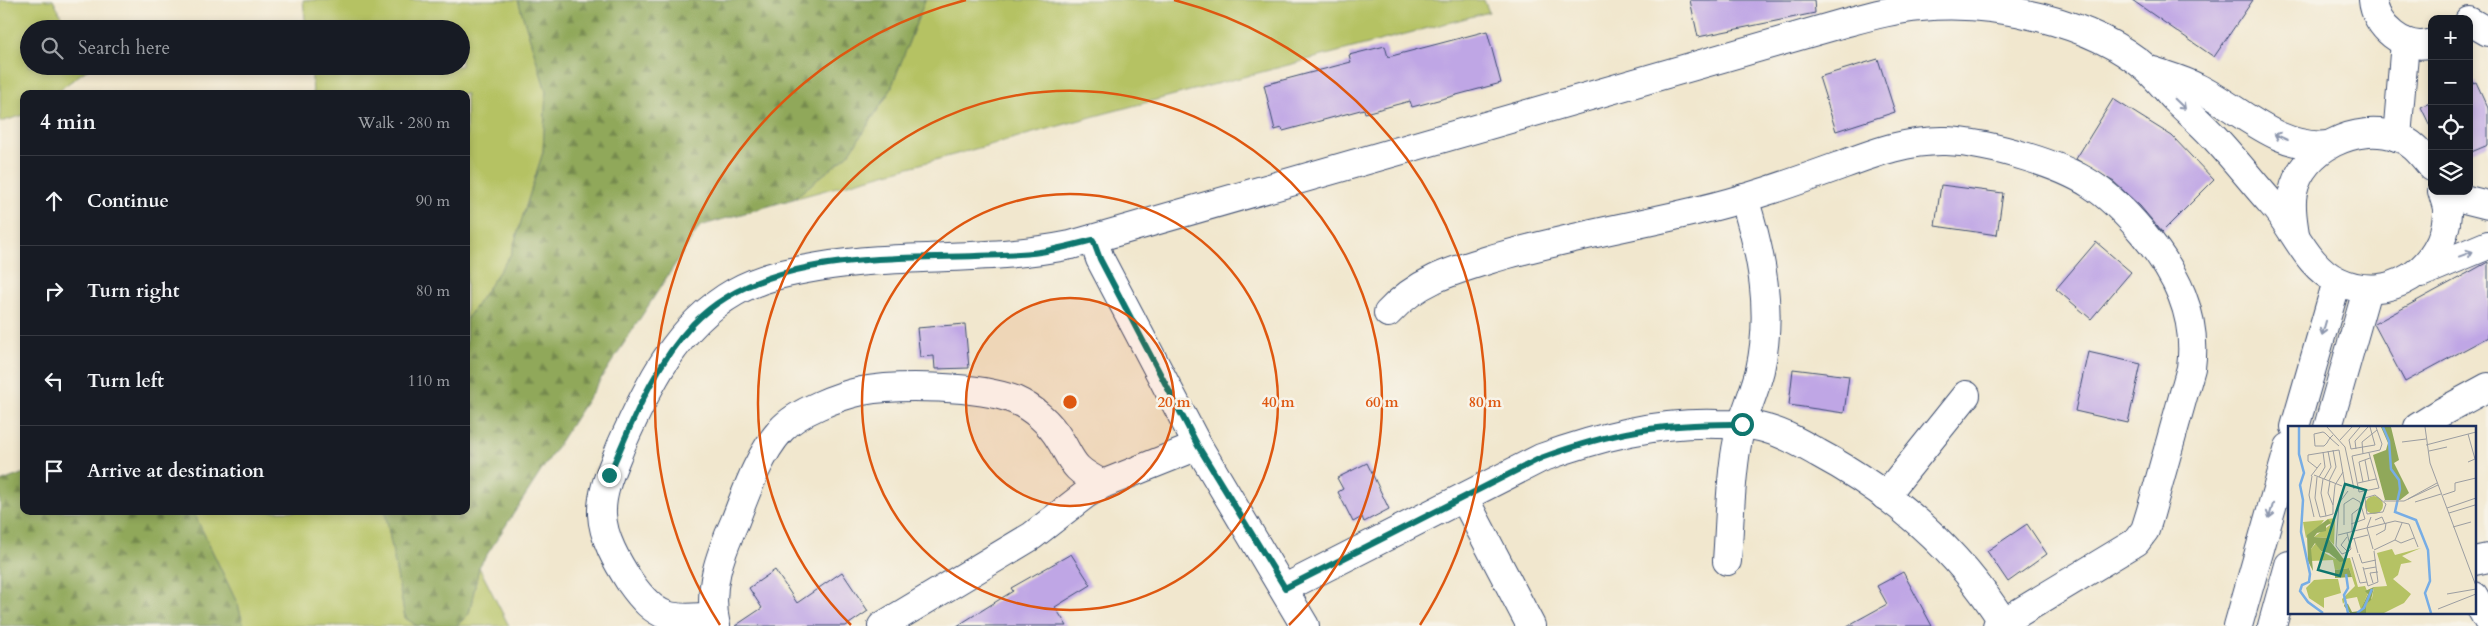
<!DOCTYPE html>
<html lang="en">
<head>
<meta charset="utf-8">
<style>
	:root { --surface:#171b24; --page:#242831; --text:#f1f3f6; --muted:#9ea1a6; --line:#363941 }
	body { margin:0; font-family:Cardo,serif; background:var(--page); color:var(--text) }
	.controls { position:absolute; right:15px; top:15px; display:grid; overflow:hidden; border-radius:10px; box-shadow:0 2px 8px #0003 }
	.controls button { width:45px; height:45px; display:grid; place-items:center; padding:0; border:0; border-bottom:1px solid var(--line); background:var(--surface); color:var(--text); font:25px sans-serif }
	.stop { position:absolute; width:15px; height:15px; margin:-11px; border:4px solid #0f766e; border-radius:50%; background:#fff }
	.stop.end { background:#0f766e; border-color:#fff; box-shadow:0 1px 5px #0008 }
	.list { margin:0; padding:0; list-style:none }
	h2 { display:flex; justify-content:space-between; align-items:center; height:65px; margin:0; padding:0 20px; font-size:21px }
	h2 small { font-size:16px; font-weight:400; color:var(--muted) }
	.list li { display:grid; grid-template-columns:32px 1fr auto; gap:15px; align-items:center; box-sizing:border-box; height:90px; padding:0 20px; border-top:1px solid var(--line) }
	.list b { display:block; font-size:19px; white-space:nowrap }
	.list em { font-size:16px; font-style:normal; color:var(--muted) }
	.icon { flex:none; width:28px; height:28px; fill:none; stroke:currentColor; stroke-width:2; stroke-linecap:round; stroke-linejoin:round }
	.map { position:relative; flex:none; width:2488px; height:626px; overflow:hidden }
	.search { position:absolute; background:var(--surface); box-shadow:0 2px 8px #0003; left:20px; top:20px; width:450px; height:55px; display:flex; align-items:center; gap:12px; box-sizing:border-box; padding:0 18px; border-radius:28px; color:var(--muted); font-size:19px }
	.panel { position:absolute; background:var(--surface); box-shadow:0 2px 8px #0003; left:20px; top:90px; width:450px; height:425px; border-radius:10px }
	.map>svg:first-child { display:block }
	.grass { fill:#b5c264; stroke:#687861 }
	.forest { fill:url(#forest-firs); stroke:#566c5c }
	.building { fill:#bfa6e5 }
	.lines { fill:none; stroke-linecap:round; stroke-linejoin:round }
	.minor-casing { stroke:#3b4b6f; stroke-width:30 }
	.minor { stroke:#fff; stroke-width:28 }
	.oneway { stroke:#8d97ae }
	.route { stroke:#0f766e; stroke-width:6 }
	.ring { fill:none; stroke:#de5710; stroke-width:2.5 }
	.inset-river { fill:none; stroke:#77ade5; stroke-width:2.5 }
	.inset-road { fill:none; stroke:#9b9da1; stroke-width:1 }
	.view { fill:#0f766e; fill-opacity:0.15; stroke:#0f766e; stroke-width:2.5 }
	.inset-edge { fill:none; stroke:#1b2f5e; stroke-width:2.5 }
	.centre { fill:#de5710; stroke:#f7f3e8; stroke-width:2.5 }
	.ring-label { font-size:15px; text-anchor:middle; font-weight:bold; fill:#de5710; stroke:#f7f3e8; stroke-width:5; stroke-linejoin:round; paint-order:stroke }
</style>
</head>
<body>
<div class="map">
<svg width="2488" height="626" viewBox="0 0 2488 626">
	<defs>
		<pattern id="forest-firs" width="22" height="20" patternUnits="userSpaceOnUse" patternTransform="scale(1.25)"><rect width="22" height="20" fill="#90a85a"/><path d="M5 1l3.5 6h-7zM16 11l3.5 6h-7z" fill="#75894e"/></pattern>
	</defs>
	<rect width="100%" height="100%" fill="#f7f3e8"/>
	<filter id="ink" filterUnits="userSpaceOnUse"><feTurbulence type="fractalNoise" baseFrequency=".02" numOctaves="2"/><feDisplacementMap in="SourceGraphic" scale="10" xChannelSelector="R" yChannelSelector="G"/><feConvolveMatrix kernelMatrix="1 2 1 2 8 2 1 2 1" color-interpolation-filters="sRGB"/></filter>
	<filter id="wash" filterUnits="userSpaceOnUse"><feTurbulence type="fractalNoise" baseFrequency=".0096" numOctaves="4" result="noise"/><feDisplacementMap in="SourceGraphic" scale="20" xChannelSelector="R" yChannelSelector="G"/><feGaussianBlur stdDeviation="1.12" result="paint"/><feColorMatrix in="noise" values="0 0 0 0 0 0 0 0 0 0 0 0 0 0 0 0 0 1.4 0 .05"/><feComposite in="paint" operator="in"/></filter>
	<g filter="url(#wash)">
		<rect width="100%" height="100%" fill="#f1e7ce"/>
		<!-- grass -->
		<g class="grass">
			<polygon points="0,0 53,0 68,29 29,29 29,66 88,66 89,68 54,94 24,94 24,115 0,122"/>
			<polygon points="303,0 518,0 546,91 543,152 511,254 466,320 466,94 313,94 311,66 461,66 461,29 306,29"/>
			<polygon points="925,0 1484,0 1489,12 1095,116 793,199 849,154 890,91"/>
			<polygon points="193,511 385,511 405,617 417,626 244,626 238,605"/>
			<polygon points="479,567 509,626 456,626 469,614"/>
		</g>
		<!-- forest -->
		<g class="forest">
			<polygon points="518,0 925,0 890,91 849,154 793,199 700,226 479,567 469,614 456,626 417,626 405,618 385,511 466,511 466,320 511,254 543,152 546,91"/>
			<polygon points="24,473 24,511 193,511 238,605 244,626 0,626 0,482"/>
		</g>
		<g id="blocks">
			<!-- building -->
			<g class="building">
				<polygon points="1690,0 1814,0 1815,13 1698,37"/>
				<polygon points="2132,0 2253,0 2214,57"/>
				<polygon points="1487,31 1501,83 1412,107 1410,101 1365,113 1364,109 1283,131 1282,128 1275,130 1264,85 1351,62 1349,55 1385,46 1388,57"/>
				<polygon points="1878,59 1895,112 1836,131 1819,77"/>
				<polygon points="2476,82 2488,108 2488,145 2469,153 2469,85"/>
				<polygon points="2113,99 2172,136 2214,180 2162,232 2140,206 2114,182 2076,159"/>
				<polygon points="2432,102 2432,130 2421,107"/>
				<polygon points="1941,185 2003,193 1997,235 1935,226"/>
				<polygon points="2096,242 2131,272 2091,319 2056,289"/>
				<polygon points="2488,262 2488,337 2405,382 2374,324"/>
				<polygon points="965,324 969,368 935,369 934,356 920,357 917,328"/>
				<polygon points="2088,352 2141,364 2128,423 2075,411"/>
				<polygon points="1793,369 1849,376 1844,413 1789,405"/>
				<polygon points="1367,463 1389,509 1364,522 1362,517 1353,522 1338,492 1343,489 1337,478"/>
				<polygon points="2027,524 2047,554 2008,582 1987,551"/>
				<polygon points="1071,554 1091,585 1055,607 1067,626 957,626 1013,591 1011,588"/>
				<polygon points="775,570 797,603 842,572 868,611 846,626 735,626 762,608 749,588"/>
				<polygon points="1903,572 1932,626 1847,626 1887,604 1877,586"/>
			</g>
		</g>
	</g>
	<g filter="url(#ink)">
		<use href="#blocks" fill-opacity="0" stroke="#3b4b6f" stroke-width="1"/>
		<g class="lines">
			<!-- minor casing -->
			<g class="minor-casing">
				<g id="minor">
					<path d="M2373 0C2375 26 2404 52 2432 43"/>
					<polyline points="2469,21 2488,32"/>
					<path d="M2153 71C2167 76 2183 80 2196 87 2239 107 2276 150 2328 145"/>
					<polyline points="2397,137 2405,42"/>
					<polyline points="2448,191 2460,198 2488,205"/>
					<path d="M2295 234C2293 220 2290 206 2293 192 2302 149 2357 122 2397 137 2413 142 2422 155 2432 167"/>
					<polyline points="1093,239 1100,259 1198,446 1305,626"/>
					<polyline points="2421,273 2488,245"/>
					<path d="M1388 313C1419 279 1455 270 1498 257 1563 238 1630 227 1696 211 1744 200 1792 183 1839 166 1874 153 1907 140 1946 141 1974 142 2001 149 2027 157 2080 173 2106 189 2142 232 2176 272 2198 315 2191 368L2150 514 2145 530 2136 542 1997 626"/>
					<polyline points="2295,427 2337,281"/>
					<polyline points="2328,427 2367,290"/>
					<polyline points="2418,427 2442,412 2488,387"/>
					<polyline points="1885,496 1966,395"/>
					<polyline points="1464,498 1531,626"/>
					<path d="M1727 561C1730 522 1730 477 1738 439 1743 416 1754 394 1760 370 1773 311 1762 255 1744 198"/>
					<polyline points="2474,561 2488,558"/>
					<path d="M1285 588 1541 458C1599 437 1656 422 1718 424 1734 424 1751 424 1767 429 1785 434 1802 444 1818 453 1893 493 1958 550 2003 622"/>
					<polyline points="2474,596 2488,621"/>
					<path d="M713 616C671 621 656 619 630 582 617 562 603 538 602 514 601 490 613 467 621 446 647 387 677 325 735 292 761 277 789 272 818 267 902 253 987 262 1071 245L1844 23C1870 16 1895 9 1921 7 1992 0 2093 21 2147 69 2157 78 2165 88 2174 98 2187 111 2201 123 2213 136 2234 158 2252 182 2272 204 2295 229 2306 266 2338 281 2388 305 2444 269 2447 214 2448 207 2444 198 2442 191"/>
					<path d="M716 626C707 588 720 555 735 521 747 490 759 455 781 430 797 412 838 396 862 391 899 384 980 386 1015 400 1033 408 1050 423 1060 440 1066 449 1070 460 1078 468 1085 475 1095 480 1103 484"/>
					<polyline points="882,626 1032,536 1086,494 1103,484 1198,446"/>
					<polyline points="2238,626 2289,447"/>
					<polyline points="2272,626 2289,565"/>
				</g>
			</g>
			<!-- minor -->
			<use href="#minor" class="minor"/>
		</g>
		<!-- one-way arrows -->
		<defs><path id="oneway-shaft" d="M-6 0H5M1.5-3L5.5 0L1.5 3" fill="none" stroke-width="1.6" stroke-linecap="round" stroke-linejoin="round" transform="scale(1.25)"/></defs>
		<g class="oneway">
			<use href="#oneway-shaft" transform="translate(2180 104) rotate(44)"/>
			<use href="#oneway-shaft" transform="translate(2281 137) rotate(-156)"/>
			<use href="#oneway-shaft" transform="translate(2466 254) rotate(-20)"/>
			<use href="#oneway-shaft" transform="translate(2324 328) rotate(106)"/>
			<use href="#oneway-shaft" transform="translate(2271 511) rotate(106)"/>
		</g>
	</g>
	<g class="lines" filter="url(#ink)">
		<!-- route -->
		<path class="route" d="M609 475C632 423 653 366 693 324 770 243 917 262 1019 254 1044 253 1069 246 1093 240L1100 259 1198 446 1285 588 1541 458C1614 431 1664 423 1742 424"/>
	</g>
	<!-- distance rings -->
	<circle cx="1070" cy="402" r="104" fill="#de5710" fill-opacity=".12"/>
	<g class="ring">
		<circle cx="1070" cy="402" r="104"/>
		<circle cx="1070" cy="402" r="208"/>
		<path d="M851 625A312 312 0 1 1 1289 625"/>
		<path d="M720 625A415 415 0 0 1 966 0M1174 0A415 415 0 0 1 1420 625"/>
	</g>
	<!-- overview -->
	<g transform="translate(2288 426)">
		<rect width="188" height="188" fill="#f1e7ce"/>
		<path d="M47 92 46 119 40 112 26 111 42 99 40 93ZM36 94 30 103 18 112 15 96ZM28 117 33 125 48 133 62 132 70 161 77 160 80 167 73 184 69 171 58 173 55 178 54 173 67 160 61 142 47 144 45 134 23 135V123ZM133 122 114 130 124 136 113 138 110 149 105 153 123 168 116 177 96 187H78V178L84 172 86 161 99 160 89 127 104 123 107 129ZM39 153H50L53 167 36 172V182L21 172 18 162 26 154Z" fill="#b5c264"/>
		<path d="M93 1H103L111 34 106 37 121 67 112 74H97L85 29 98 24 100 17ZM40 93 43 97 38 100V105L29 107 26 111 40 112 57 135 52 136 41 127 33 125 27 117 23 123 25 145 20 135 19 109ZM61 142 64 151 47 152V144ZM86 161 83 174 78 178V187H62L56 180 57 177 60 178 64 186 72 185 80 168 77 165Z" fill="#90a85a"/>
		<path d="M77 79a9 9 0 1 1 18 0a9 9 0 1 1-18 0Z" fill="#b5c264"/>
		<path class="inset-river" d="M11 1V28L16 47 12 59 15 74 13 106 22 148 21 156 14 159 12 165 20 176 35 187M95 1 101 15 103 43 111 54 112 63 107 86 128 94 140 124 142 155 137 167 143 187M58 148 60 162 56 169 60 187M69 187 76 182 84 163"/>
		<path class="inset-road" d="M39 1 57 21 66 63M72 1 61 14 63 23 87 19 82 1M137 1 142 37 188 160M180 8 187 33 180 36M45 9 42 12 40 15 39 17 36 20H27L26 8 35 6 37 7 42 12 51 20M52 14 64 1M114 16 138 13M138 19 188 6M68 23 67 15 80 1M141 25 159 21M81 27 91 62 71 66 64 30 92 24 94 18 88 1M75 28 74 16 89 4M77 34 81 55M29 42 20 35V29L51 24 57 59M26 49 54 60M23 50 33 37M24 50 21 69 26 91M29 51 27 72 32 91 38 90M31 51 37 41 35 26M35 53 33 67 38 90 45 88V79M36 53 43 41 40 25M41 55 48 41 45 24M42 55 40 67 45 79 47 59 55 46M75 56 71 36 82 32M70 57 88 53M155 69 167 65V57L188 52M77 72 87 69 98 78 95 86 79 88M77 72 79 88M120 73 149 57M96 75H116L150 59M127 76 153 68M159 82 188 72M161 87 187 79M83 91 79 102 85 123M87 94 94 91 97 98M56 99V78L65 72 72 76 77 93 63 98M165 101 183 96M64 106V88L73 81M59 107 63 123 60 126 53 119 59 111M50 109 107 95 121 98 130 121M88 109 97 104 98 97M66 112 70 127M64 113 80 109M107 114 113 117 126 112M86 124 107 114 114 97M59 126 54 128 48 120 51 77 60 65M71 128 74 137 88 134M64 131 72 157 79 156M75 141 80 160 90 156 88 141M76 143 88 141 86 125M85 157 82 147 90 146M159 168 188 163M150 183 188 168"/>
		<path class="view" d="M57 58 78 64 52 150 30 144Z"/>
		<rect width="188" height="188" class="inset-edge"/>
	</g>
	<circle cx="1070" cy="402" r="8" class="centre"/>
	<g class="ring-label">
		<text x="1174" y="407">20 m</text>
		<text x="1278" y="407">40 m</text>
		<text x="1382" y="407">60 m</text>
		<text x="1485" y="407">80 m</text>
	</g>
</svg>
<div class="controls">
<button>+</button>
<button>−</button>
<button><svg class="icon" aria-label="locate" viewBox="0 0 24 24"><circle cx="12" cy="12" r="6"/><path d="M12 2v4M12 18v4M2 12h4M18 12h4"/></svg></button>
<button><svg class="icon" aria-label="layers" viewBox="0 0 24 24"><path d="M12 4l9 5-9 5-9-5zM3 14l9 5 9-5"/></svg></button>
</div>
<div class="stop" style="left:1742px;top:424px"></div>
<div class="stop end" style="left:609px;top:475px"></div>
<div class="search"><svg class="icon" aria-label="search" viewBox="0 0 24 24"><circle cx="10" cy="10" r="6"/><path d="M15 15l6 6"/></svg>Search here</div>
<section class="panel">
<h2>4 min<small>Walk · 280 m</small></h2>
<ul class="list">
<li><svg class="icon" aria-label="ahead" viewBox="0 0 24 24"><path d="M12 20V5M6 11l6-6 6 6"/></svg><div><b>Continue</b></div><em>90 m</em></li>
<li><svg class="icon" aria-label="right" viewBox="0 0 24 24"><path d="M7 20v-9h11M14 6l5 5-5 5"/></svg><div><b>Turn right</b></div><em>80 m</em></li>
<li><svg class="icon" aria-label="left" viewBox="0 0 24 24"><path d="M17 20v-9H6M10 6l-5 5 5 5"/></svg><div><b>Turn left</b></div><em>110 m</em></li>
<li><svg class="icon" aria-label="arrive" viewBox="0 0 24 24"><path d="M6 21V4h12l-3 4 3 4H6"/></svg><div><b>Arrive at destination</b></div></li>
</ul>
</section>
</div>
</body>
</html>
